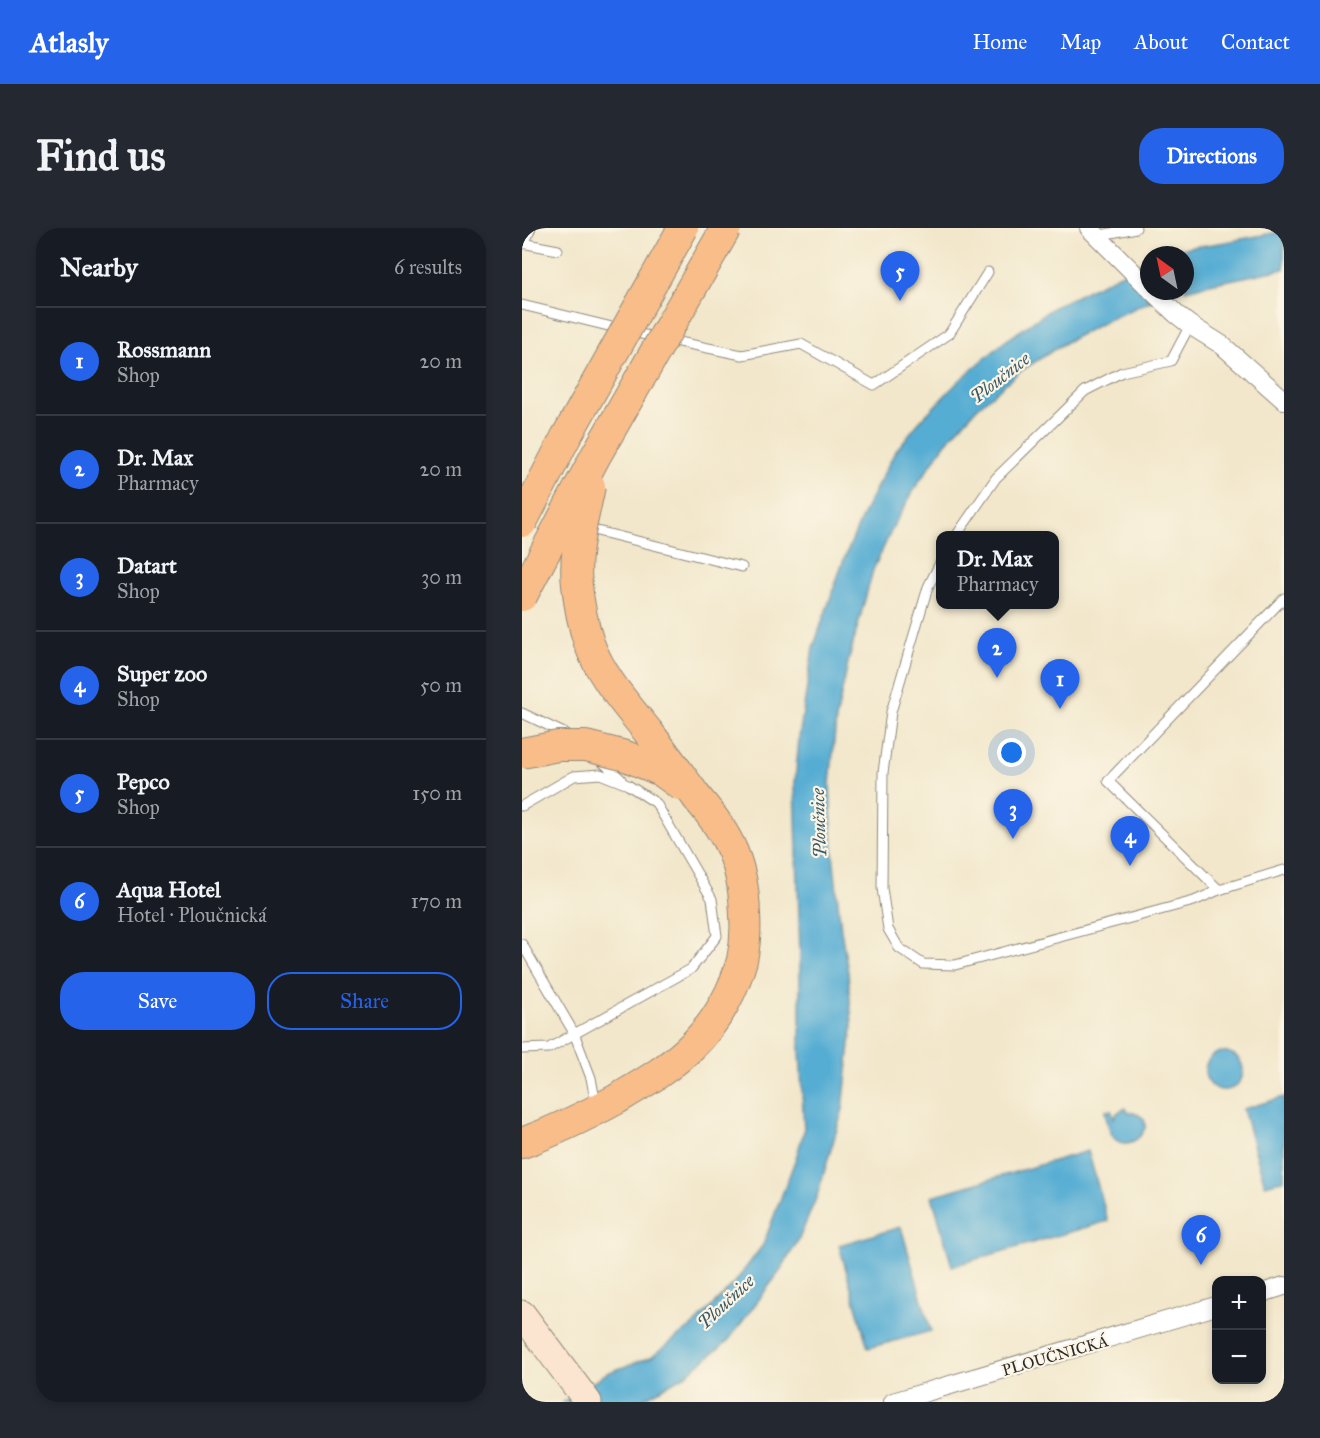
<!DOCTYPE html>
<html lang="en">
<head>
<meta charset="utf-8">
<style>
	:root { --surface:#171b24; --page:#242831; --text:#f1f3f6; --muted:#9ea1a6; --line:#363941; --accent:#2563eb }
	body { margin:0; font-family:"IM FELL Great Primer",serif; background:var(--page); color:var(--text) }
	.controls { position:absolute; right:18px; bottom:18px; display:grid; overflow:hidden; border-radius:12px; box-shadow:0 3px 9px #0003 }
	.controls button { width:54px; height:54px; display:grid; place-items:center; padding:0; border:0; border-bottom:2px solid var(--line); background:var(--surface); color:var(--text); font:30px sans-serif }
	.compass { position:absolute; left:618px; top:18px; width:54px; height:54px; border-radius:50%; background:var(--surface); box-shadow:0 3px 9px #0003; rotate:327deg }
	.you { position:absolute; left:490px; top:525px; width:21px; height:21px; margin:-15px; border:4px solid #fff; border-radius:50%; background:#1a73e8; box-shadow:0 0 0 9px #1a73e833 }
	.badge { display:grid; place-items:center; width:39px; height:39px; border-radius:50%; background:var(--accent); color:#fff; font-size:20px; font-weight:700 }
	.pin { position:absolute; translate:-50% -50px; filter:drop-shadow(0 2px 3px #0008) }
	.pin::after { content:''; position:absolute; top:32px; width:21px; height:18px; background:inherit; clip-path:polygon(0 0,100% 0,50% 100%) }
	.popup { position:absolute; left:414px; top:303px; width:123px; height:78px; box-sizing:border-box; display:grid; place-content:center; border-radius:12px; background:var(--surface); filter:drop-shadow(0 2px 4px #0005); font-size:20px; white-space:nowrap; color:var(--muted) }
	.popup b { font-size:22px; color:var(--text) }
	.popup::after { content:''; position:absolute; left:50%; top:100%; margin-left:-12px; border:12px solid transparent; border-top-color:var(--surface) }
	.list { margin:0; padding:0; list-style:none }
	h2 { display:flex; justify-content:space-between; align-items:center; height:78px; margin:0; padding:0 24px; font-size:26px }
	h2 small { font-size:20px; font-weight:400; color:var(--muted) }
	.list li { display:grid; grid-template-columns:39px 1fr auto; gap:18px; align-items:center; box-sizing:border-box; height:108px; padding:0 24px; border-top:2px solid var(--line) }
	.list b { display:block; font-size:22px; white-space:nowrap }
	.list p { margin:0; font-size:20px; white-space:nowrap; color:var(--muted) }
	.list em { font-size:20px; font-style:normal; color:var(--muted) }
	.actions { display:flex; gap:12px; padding:18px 24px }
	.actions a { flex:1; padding:14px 0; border:2px solid var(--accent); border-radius:24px; text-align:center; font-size:21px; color:var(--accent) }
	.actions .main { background:var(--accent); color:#fff }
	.map { position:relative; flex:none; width:762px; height:1174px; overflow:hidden; border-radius:24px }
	header { display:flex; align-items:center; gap:36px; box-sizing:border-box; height:84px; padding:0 30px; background:var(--accent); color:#fff }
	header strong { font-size:28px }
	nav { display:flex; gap:33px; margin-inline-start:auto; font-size:21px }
	.intro { display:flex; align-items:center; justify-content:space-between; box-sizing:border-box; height:144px; padding:0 36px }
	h1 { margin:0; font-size:42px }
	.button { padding:15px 27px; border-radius:24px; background:var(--accent); color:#fff; font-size:21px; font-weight:700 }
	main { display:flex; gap:36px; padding:0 36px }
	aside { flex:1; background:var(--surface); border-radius:24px; box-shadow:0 3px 9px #0003 }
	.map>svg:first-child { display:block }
	.water { fill:#56add3; stroke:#406c7f; stroke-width:1.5 }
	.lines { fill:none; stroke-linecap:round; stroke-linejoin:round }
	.service-casing { stroke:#8e897b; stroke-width:11 }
	.minor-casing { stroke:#8e897b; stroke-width:20 }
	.secondary-casing { stroke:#8e897b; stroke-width:29 }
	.primary-casing { stroke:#8e897b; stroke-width:32 }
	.service { stroke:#fff; stroke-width:9 }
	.minor { stroke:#fff; stroke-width:18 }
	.secondary { stroke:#fce5d0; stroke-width:27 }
	.primary { stroke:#f8bd89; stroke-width:30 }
	.primary-bridge-casing { stroke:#8e897b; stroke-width:32; stroke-linecap:butt }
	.primary-bridge { stroke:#f8bd89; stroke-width:30 }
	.labels { text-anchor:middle; stroke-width:4.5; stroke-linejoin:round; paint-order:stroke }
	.street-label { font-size:16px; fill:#2b2b2b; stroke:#fcf5e5 }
	.water-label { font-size:18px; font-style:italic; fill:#3a5866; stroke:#fcf5e5 }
</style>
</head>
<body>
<header>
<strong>Atlasly</strong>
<nav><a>Home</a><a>Map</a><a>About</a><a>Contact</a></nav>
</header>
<div class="intro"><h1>Find us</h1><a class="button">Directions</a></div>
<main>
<aside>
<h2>Nearby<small>6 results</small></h2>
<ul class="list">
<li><span class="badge">1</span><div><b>Rossmann</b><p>Shop</p></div><em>20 m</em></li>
<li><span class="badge">2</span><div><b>Dr. Max</b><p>Pharmacy</p></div><em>20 m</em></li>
<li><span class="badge">3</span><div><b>Datart</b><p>Shop</p></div><em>30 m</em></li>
<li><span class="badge">4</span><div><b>Super zoo</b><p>Shop</p></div><em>50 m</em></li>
<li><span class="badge">5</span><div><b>Pepco</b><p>Shop</p></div><em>150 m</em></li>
<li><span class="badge">6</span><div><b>Aqua Hotel</b><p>Hotel · Ploučnická</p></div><em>170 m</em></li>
</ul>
<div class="actions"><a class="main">Save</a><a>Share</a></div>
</aside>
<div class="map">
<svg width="762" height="1174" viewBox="0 0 762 1174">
	<rect width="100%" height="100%" fill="#fcf5e5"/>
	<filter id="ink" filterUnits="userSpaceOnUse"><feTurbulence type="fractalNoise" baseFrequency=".0167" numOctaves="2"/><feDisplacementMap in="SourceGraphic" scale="12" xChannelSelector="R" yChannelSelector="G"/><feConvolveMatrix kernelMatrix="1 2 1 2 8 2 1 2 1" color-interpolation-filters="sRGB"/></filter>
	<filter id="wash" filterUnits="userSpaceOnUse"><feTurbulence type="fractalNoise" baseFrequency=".008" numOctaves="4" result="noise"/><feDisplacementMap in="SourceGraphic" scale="24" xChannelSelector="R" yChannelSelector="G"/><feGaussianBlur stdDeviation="1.35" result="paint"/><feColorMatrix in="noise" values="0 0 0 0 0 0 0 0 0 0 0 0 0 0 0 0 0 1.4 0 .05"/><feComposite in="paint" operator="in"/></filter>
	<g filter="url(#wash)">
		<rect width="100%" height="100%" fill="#f2e7cb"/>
		<!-- water -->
		<g class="water">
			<polygon points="762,3 762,41 688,56 663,62 663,27 637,27 645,23 704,14"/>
			<polygon points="627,32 627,63 660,63 640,68 588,91 544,114 497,144 455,180 423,216 395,257 372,297 351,342 327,430 314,491 308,556 311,625 319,702 326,744 330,798 321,881 295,968 277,1011 258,1043 206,1113 162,1148 115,1174 41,1174 85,1145 129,1129 174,1095 214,1053 241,1017 274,930 282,903 278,823 278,727 273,555 277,510 291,420 322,331 344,280 373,224 398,193 437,153 482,114 532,79"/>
			<circle cx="702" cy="843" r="19"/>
			<polygon points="762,869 762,952 743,957 721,881"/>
			<path d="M604 880 606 884C644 888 610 929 592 910 586 904 585 891 583 883L589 882 592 890 596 884Z"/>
			<polygon points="566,923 586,993 430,1038 410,968"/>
			<polygon points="379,999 409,1103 346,1120 317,1017"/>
		</g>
	</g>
	<g filter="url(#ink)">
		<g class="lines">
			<!-- service casing -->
			<g class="service-casing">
				<g id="service">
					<polyline points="574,8 614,0"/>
					<polyline points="0,15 36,22"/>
					<polyline points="0,77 123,107 220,127 279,116 352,157 427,106 466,44"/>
					<polyline points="63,300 220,339"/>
					<polyline points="434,308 474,250 563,163 600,144 649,133 668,97"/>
					<polyline points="418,335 406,359 369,484 361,545 360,660 366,701 377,720 401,736 433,737 672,673 697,662 762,642"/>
					<polyline points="0,485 46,507"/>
					<polyline points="76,530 99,551"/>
					<polyline points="0,578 52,548 78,546 106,557 134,575 190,671 195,708 169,741 27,820 0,821"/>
					<polyline points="697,662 586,553 762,370"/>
					<polyline points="0,716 52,805 69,850 74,877"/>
				</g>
			</g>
			<!-- minor casing -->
			<g class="minor-casing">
				<g id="minor">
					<polyline points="567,0 627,60"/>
					<polyline points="0,10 4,0"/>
					<polyline points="630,63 654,86 668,97 700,117 762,172"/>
					<polyline points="740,1065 762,1058"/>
					<polyline points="371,1174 694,1078"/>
				</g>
			</g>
			<!-- secondary casing -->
			<g class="secondary-casing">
				<polyline id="secondary" points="0,1086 66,1174"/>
			</g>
			<!-- primary casing -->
			<g class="primary-casing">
				<path id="primary" d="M0 915C33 903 64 888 95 871 122 855 151 838 173 815 195 793 212 762 220 732 223 718 224 701 223 687 222 638 208 608 176 571"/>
			</g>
			<!-- service -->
			<use href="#service" class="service"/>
			<!-- minor -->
			<use href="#minor" class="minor"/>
			<!-- secondary -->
			<use href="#secondary" class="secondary"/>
			<!-- primary -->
			<use href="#primary" class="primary"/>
			<!-- primary-bridge casing -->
			<g class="primary-bridge-casing">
				<g id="primary-bridge">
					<path d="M68 258C62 289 51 324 55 357 57 376 61 397 67 415 79 449 105 477 127 505 144 527 160 549 176 571"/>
					<polyline points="0,294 44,209 161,0"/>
					<polyline points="0,368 73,229 204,0"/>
					<polyline points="0,525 36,518 64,518 104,528 139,543 160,558"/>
				</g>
			</g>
			<!-- primary-bridge -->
			<use href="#primary-bridge" class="primary-bridge"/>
		</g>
	</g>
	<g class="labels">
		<!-- street labels -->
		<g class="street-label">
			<text transform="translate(533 1127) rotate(-16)" y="6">PLOUČNICKÁ</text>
		</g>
		<!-- water labels -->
		<g class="water-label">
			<text transform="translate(478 150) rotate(-38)" y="6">Ploučnice</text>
			<text transform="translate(297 595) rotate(-92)" y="6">Ploučnice</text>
			<text transform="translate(204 1074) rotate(-43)" y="6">Ploučnice</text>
		</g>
	</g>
</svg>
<div class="controls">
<button>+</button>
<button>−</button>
</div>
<svg class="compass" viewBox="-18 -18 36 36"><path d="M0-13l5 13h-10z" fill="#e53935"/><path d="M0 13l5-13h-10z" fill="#9ea1a6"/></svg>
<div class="you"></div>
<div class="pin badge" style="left:538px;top:481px">1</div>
<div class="pin badge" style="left:475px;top:450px">2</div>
<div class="popup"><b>Dr. Max</b>Pharmacy</div>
<div class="pin badge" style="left:491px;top:611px">3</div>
<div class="pin badge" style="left:608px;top:638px">4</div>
<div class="pin badge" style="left:378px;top:73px">5</div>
<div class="pin badge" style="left:679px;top:1037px">6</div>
</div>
</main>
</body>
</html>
